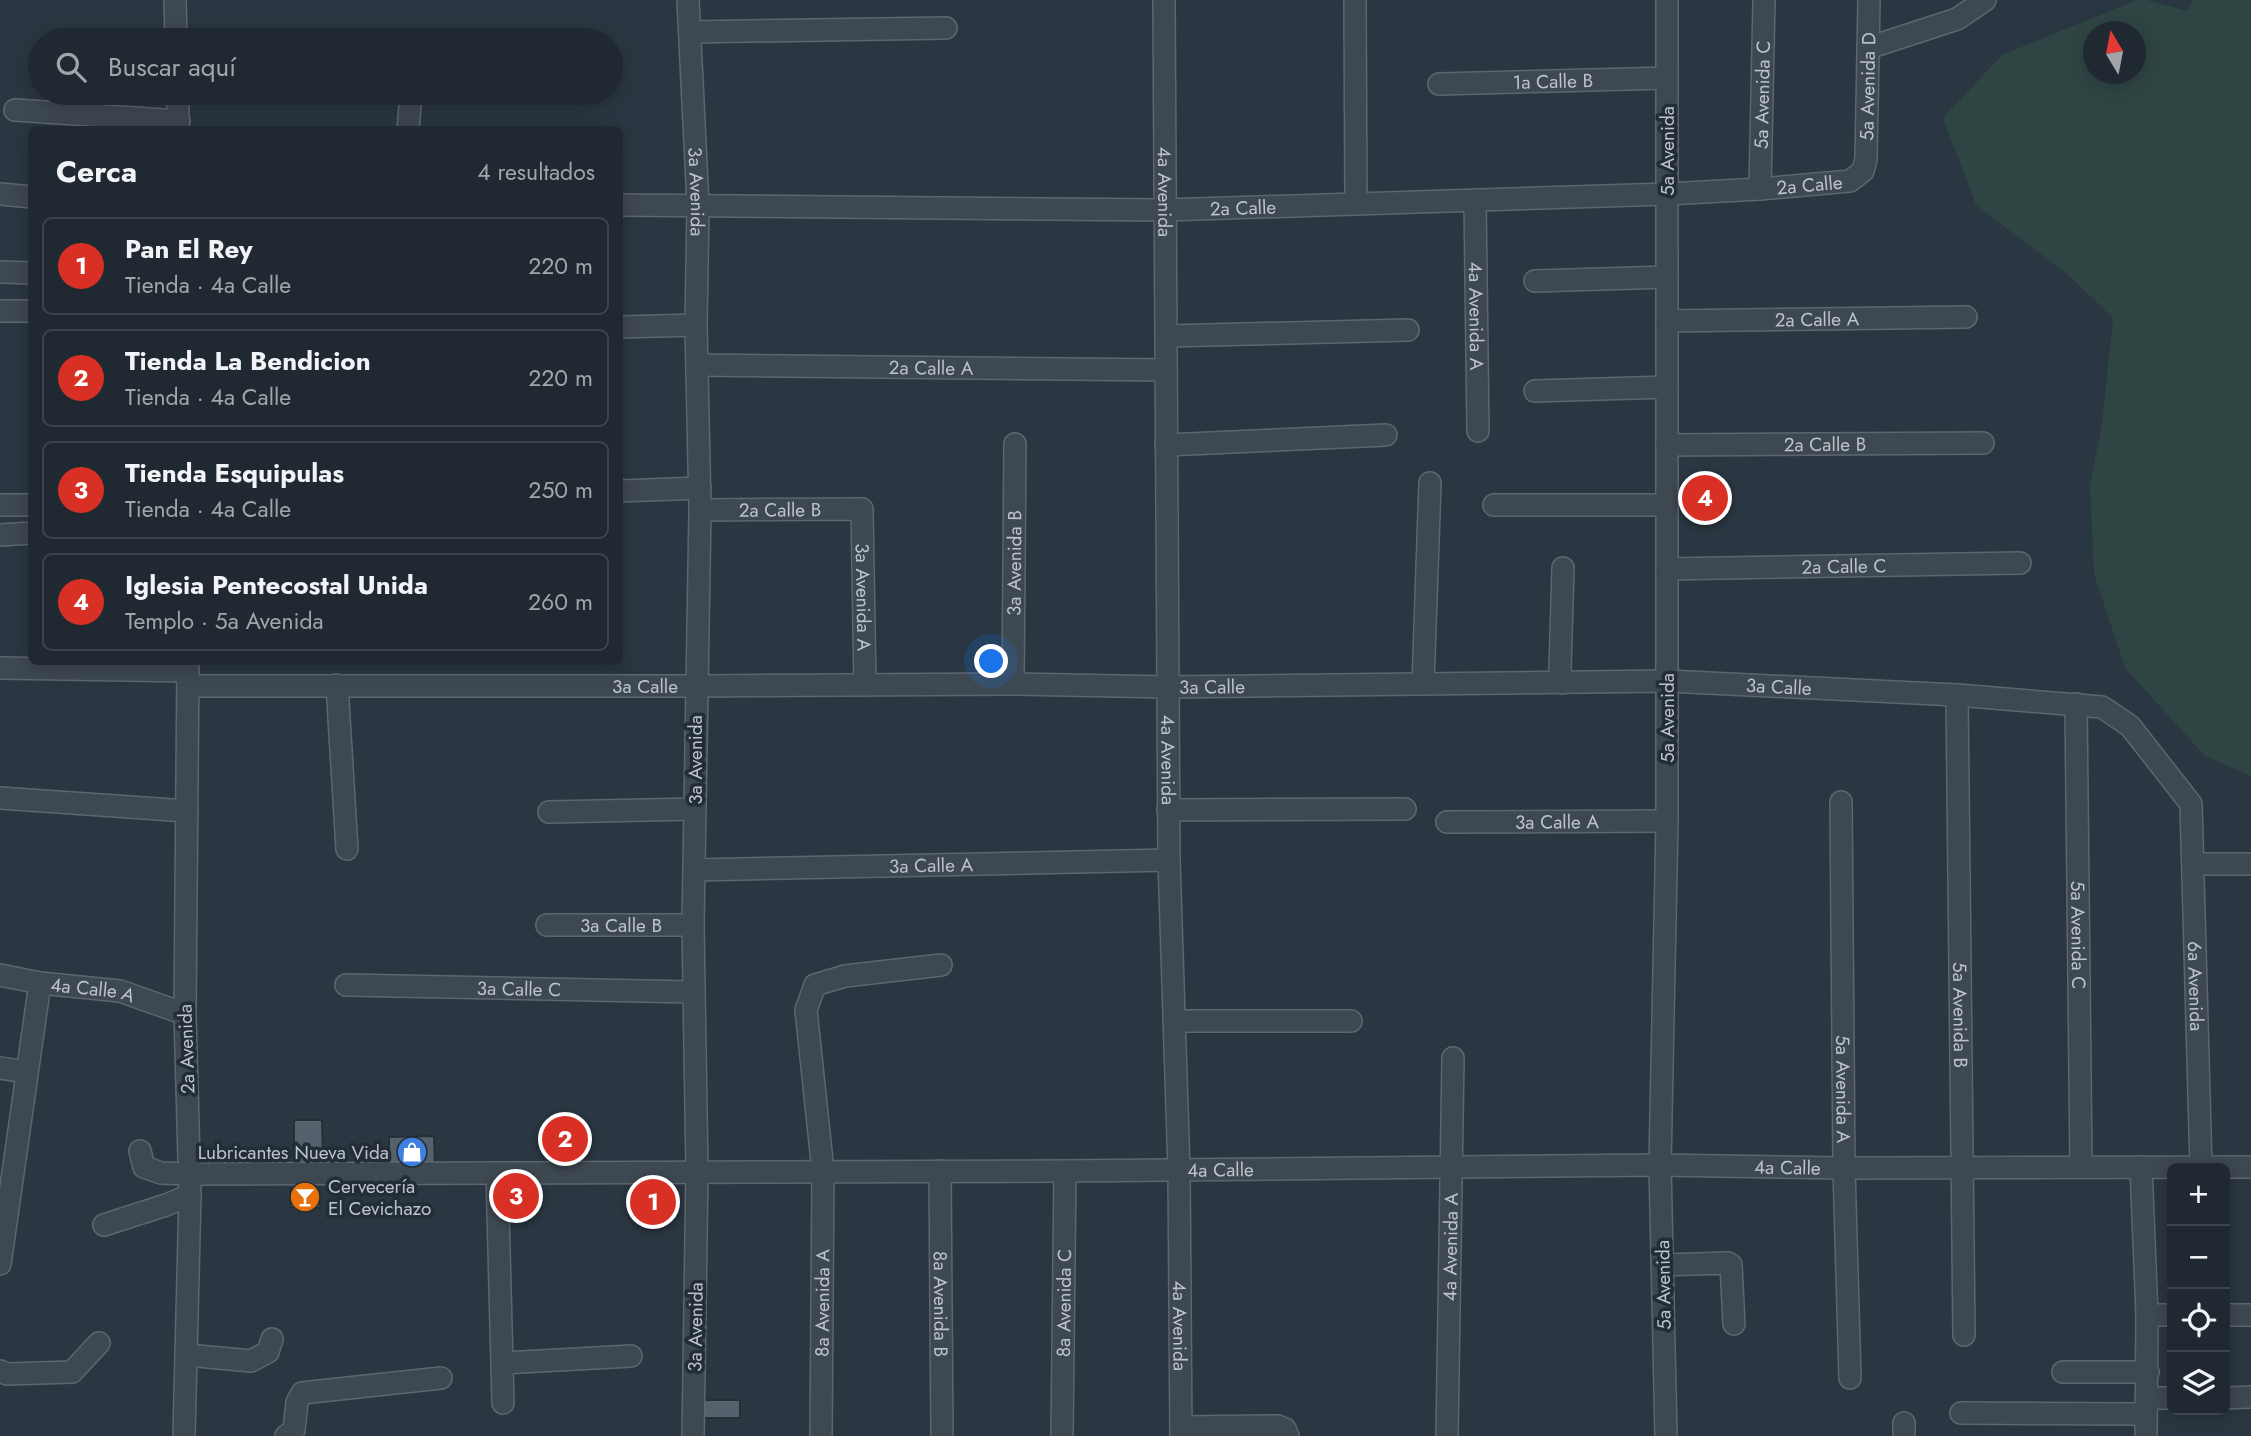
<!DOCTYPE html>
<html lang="es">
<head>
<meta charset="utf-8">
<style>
	:root { --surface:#202831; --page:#2d343d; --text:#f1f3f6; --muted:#a2a6ab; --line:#3d444d; --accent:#d93025 }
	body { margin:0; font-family:Jost,sans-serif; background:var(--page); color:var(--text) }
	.controls { position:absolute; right:21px; bottom:21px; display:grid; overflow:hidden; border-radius:10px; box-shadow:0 4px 18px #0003 }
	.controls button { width:63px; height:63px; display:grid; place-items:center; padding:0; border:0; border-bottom:2px solid var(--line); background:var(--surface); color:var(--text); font:35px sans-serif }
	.compass { position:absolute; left:2083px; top:21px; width:63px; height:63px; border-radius:50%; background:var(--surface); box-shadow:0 4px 18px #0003; rotate:350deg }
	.you { position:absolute; left:992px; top:662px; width:24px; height:24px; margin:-18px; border:5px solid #fff; border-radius:50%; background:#1a73e8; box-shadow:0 0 0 10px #1a73e833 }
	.badge { display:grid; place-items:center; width:46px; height:46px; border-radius:50%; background:var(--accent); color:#fff; font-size:23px; font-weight:700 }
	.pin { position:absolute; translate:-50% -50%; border:4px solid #fff; box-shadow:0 2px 7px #0006 }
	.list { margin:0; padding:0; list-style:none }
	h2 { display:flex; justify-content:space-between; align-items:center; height:91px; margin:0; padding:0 28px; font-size:30px }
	h2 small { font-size:23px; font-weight:400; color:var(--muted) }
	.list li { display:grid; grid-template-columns:46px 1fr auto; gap:21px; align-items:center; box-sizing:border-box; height:98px; margin:0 14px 14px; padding:0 14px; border:2px solid var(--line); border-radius:10px }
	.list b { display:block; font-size:26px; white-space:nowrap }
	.list p { margin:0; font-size:23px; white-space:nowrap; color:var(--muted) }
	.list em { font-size:23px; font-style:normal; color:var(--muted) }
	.icon { flex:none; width:38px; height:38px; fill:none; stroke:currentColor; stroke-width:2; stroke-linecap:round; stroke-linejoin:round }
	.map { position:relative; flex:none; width:2251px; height:1436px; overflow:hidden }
	.search { position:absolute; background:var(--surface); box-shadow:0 4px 18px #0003; left:28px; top:28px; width:595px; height:77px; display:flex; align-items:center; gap:18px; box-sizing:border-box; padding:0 24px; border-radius:38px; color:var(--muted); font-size:26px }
	.panel { position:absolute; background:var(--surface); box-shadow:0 4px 18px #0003; left:28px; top:126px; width:595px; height:539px; border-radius:10px }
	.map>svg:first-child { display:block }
	.green { fill:#2f4544; fill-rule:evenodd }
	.building { fill:#56616e; stroke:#252f38; stroke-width:2 }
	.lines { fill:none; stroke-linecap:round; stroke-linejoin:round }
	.minor-casing { stroke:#5d666e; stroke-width:24 }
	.minor { stroke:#3e4851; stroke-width:21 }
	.labels { text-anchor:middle; stroke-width:7; stroke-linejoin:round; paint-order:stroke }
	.street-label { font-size:19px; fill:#bcc3cb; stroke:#232d36 }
	.poi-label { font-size:19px; fill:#bcc3cb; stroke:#232d36; text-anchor:end }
</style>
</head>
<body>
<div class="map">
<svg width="2251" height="1436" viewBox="0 0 2251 1436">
	<rect width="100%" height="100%" fill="#2a3641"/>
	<!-- green -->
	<path class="green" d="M2137 0H2147L2187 11 2193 0H2251V776L2205 756 2125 668 2094 574 2090 485 2102 424 2113 318 2067 274 1976 205 1943 118 2002 55ZM2094 32H2136V74H2094Z"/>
	<!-- building -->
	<g class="building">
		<polygon points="580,1117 581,1160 551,1161 549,1118"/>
		<polygon points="294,1120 322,1120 323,1164 294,1165"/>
		<polygon points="434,1136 435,1167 389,1169 389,1137"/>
		<polygon points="504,1181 529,1181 528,1211 504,1211"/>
		<polygon points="641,1183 658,1183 665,1188 665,1215 641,1215"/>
		<polygon points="291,1187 320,1188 320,1208 290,1207"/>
		<rect x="701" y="1400" width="39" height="18"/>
	</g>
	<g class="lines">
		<!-- minor casing -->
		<g class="minor-casing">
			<g id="minor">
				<polyline points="175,0 176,40"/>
				<path id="s1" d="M688 0 698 205 696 325 700 510 693 925 697 1172 693 1436"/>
				<path id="s2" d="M1164 0 1169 860 1179 1170 1181 1436"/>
				<polyline points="1355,0 1356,204"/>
				<polyline points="690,32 946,28"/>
				<polyline points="1868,48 1957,19 1985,0"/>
				<path id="s3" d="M1439 84 1667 78"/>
				<polyline points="178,93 178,130"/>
				<polyline points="15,110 179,121"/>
				<polyline points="408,130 411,93"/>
				<path id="s4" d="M1760 189 1764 0"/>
				<polyline points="0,194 32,197"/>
				<path id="s5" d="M1475 200 1478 431"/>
				<path id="s6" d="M620 205 1165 210 1667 194 1760 189 1850 181 1863 171 1866 159 1869 0"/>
				<polyline points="2,272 32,273"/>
				<polyline points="1535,281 1667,277"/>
				<polyline points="0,311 32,311"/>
				<path id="s7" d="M1667 321 1966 317"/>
				<polyline points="620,327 696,325"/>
				<polyline points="1166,336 1408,330"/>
				<path id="s8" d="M697 365 1166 370"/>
				<polyline points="1535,391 1667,387"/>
				<polyline points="1166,445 1386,435"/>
				<path id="s9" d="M1667 445 1983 443"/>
				<polyline points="620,491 700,488"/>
				<polyline points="0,505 32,505"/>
				<polyline points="1494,505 1667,505"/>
				<path id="s10" d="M700 510 862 509 865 685"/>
				<polyline points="0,535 32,533"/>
				<polyline points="1563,568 1560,670 1563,683"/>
				<path id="s11" d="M1667 569 2020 563"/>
				<polyline points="0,668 188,671"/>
				<path id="s12" d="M1013 684 1015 444"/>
				<polyline points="1423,684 1430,483"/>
				<polyline points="337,685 347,849"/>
				<path id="s13" d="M188 686H696L1013 684 1168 687 1667 681 1957 695 2102 707 2130 726 2191 804 2201 1167"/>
				<path id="s14" d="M1957 695 1964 1335"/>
				<path id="s15" d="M2076 704 2081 1167"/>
				<polyline points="0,798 187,811"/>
				<path id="s16" d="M1841 802 1844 1168 1850 1378"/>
				<polyline points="1168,810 1405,809"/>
				<polyline points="549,812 695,809"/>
				<path id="s17" d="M1447 822 1667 821"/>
				<polyline points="2193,864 2251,864"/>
				<path id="s18" d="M695 870 1169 860"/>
				<path id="s19" d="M547 925H693"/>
				<path id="s20" d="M0 975 40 983 120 991 185 1014"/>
				<path id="s21" d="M346 985 693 992"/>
				<polyline points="1174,1021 1351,1021"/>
				<polyline points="0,1068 27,1072"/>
				<path id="s22" d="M140 1151 144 1167 161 1173 190 1174 1065 1171 1660 1165 1844 1168 2251 1167"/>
				<polyline points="2141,1167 2147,1315 2146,1436"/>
				<path id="s23" d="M940 1171 942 1436"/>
				<polyline points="497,1173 503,1403"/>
				<polyline points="104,1225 166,1205 190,1195"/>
				<polyline points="0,1264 40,983"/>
				<polyline points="1662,1265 1728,1263 1731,1265 1734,1324"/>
				<polyline points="2147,1315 2172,1315"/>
				<polyline points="2225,1315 2251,1315"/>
				<polyline points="187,1355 251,1361 268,1352 272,1339"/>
				<polyline points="502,1363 631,1356"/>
				<polyline points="0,1371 7,1374 72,1372 99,1343"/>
				<polyline points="2063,1372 2148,1372"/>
				<polyline points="2147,1398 2172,1398"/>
				<polyline points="2225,1398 2251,1397"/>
				<polyline points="1961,1413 2146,1414"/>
				<polyline points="1904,1423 1904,1436"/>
				<polyline points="1181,1427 1278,1426 1285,1429 1288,1436"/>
				<polyline points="184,1436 190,1195 185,1014 188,662"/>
				<polyline points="286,1436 294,1430 297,1402 302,1393 441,1378"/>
				<path id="s24" d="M821 1436 823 1171 806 1010 815 985 845 976 941 965"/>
				<path id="s25" d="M1062 1436 1065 1171"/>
				<path id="s26" d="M1447 1436 1453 1058"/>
				<polyline points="1666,1436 1660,1165 1667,821 1667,0"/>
			</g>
		</g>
		<!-- minor -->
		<use href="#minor" class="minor"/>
	</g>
	<!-- icons -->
	<defs>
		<g id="shop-disc" transform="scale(1.575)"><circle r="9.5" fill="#3f7fe0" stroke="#232d36"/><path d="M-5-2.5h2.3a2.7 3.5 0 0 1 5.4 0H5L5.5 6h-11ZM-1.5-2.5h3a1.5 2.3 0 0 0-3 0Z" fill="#fff"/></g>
		<g id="bar-disc" transform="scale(1.575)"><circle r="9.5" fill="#e8710a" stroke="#232d36"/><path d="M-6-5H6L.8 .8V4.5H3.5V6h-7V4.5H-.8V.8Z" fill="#fff"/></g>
	</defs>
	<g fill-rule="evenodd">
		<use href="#shop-disc" x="412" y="1152"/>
		<use href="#bar-disc" x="305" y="1197"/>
	</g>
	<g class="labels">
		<!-- street labels -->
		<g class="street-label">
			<text dy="7" stroke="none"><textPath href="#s3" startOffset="114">1a Calle B</textPath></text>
			<text dy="7" stroke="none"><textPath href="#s6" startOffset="1332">5a Avenida D</textPath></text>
			<text dy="7" stroke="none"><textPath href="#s4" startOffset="94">5a Avenida C</textPath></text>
			<text transform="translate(1667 151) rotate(-90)" y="7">5a Avenida</text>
			<text dy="7" stroke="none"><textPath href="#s6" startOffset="1190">2a Calle</textPath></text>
			<text dy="7" stroke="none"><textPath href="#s1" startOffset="192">3a Avenida</textPath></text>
			<text dy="7" stroke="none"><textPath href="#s2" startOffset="192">4a Avenida</textPath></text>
			<text dy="7" stroke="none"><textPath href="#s6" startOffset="623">2a Calle</textPath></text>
			<text dy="7" stroke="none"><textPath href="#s5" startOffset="116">4a Avenida A</textPath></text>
			<text dy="7" stroke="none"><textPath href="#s7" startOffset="150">2a Calle A</textPath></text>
			<text dy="7" stroke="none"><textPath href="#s8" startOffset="234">2a Calle A</textPath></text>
			<text dy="7" stroke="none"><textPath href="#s9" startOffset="158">2a Calle B</textPath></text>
			<text dy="7" stroke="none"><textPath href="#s10" startOffset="80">2a Calle B</textPath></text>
			<text dy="7" stroke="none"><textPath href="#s12" startOffset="121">3a Avenida B</textPath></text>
			<text dy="7" stroke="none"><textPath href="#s11" startOffset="177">2a Calle C</textPath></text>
			<text dy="7" stroke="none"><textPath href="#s10" startOffset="250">3a Avenida A</textPath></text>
			<text dy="7" stroke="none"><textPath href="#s13" startOffset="457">3a Calle</textPath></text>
			<text dy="7" stroke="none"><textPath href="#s13" startOffset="1024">3a Calle</textPath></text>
			<text dy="7" stroke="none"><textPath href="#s13" startOffset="1591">3a Calle</textPath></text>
			<text transform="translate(1667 718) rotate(-90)" y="7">5a Avenida</text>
			<text transform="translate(695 760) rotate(-90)" y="7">3a Avenida</text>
			<text dy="7" stroke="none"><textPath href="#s2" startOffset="760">4a Avenida</textPath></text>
			<text dy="7" stroke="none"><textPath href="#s17" startOffset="110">3a Calle A</textPath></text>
			<text dy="7" stroke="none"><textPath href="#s18" startOffset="236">3a Calle A</textPath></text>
			<text dy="7" stroke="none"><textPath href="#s19" startOffset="74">3a Calle B</textPath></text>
			<text dy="7" stroke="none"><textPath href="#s15" startOffset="231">5a Avenida C</textPath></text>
			<text dy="7" stroke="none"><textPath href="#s13" startOffset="2230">6a Avenida</textPath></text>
			<text dy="7" stroke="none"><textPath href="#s21" startOffset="173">3a Calle C</textPath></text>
			<text dy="7" stroke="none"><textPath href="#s20" startOffset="94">4a Calle A</textPath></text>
			<text dy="7" stroke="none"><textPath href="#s14" startOffset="320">5a Avenida B</textPath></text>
			<text transform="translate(186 1049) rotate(-92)" y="7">2a Avenida</text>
			<text dy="7" stroke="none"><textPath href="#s16" startOffset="287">5a Avenida A</textPath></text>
			<text dy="7" stroke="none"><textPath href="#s22" startOffset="1661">4a Calle</textPath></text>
			<text dy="7" stroke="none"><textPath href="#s22" startOffset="1094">4a Calle</textPath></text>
			<text dy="7" stroke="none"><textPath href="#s26" startOffset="189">4a Avenida A</textPath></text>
			<text transform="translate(1663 1285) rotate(-91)" y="7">5a Avenida</text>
			<text dy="7" stroke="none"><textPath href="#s25" startOffset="133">8a Avenida C</textPath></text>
			<text dy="7" stroke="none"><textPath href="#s24" startOffset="133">8a Avenida A</textPath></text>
			<text dy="7" stroke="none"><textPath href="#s23" startOffset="133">8a Avenida B</textPath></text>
			<text transform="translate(695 1327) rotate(-89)" y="7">3a Avenida</text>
			<text dy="7" stroke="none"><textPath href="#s2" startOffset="1326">4a Avenida</textPath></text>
		</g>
		<!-- poi labels -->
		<g class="poi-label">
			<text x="389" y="1159">Lubricantes Nueva Vida</text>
			<text x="328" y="1193" text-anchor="start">Cervecería<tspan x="328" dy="22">El Cevichazo</tspan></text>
		</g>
	</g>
</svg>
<div class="controls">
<button>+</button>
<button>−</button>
<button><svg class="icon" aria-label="locate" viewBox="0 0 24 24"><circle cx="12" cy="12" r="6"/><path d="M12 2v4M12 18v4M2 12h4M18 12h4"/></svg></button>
<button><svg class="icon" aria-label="layers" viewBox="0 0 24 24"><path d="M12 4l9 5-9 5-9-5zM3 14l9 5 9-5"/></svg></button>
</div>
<svg class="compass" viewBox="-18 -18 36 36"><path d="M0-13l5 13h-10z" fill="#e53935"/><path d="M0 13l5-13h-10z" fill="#a2a6ab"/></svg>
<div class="you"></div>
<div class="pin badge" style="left:653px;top:1202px">1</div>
<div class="pin badge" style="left:565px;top:1139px">2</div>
<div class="pin badge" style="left:516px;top:1196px">3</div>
<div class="pin badge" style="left:1705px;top:498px">4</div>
<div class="search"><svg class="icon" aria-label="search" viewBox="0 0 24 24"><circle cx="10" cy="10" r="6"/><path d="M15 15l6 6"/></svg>Buscar aquí</div>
<section class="panel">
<h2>Cerca<small>4 resultados</small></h2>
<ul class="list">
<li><span class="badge">1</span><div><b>Pan El Rey</b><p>Tienda · 4a Calle</p></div><em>220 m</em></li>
<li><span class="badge">2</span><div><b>Tienda La Bendicion</b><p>Tienda · 4a Calle</p></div><em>220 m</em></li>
<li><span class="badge">3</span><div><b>Tienda Esquipulas</b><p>Tienda · 4a Calle</p></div><em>250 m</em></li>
<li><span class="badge">4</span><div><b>Iglesia Pentecostal Unida</b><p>Templo · 5a Avenida</p></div><em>260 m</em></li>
</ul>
</section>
</div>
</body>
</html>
